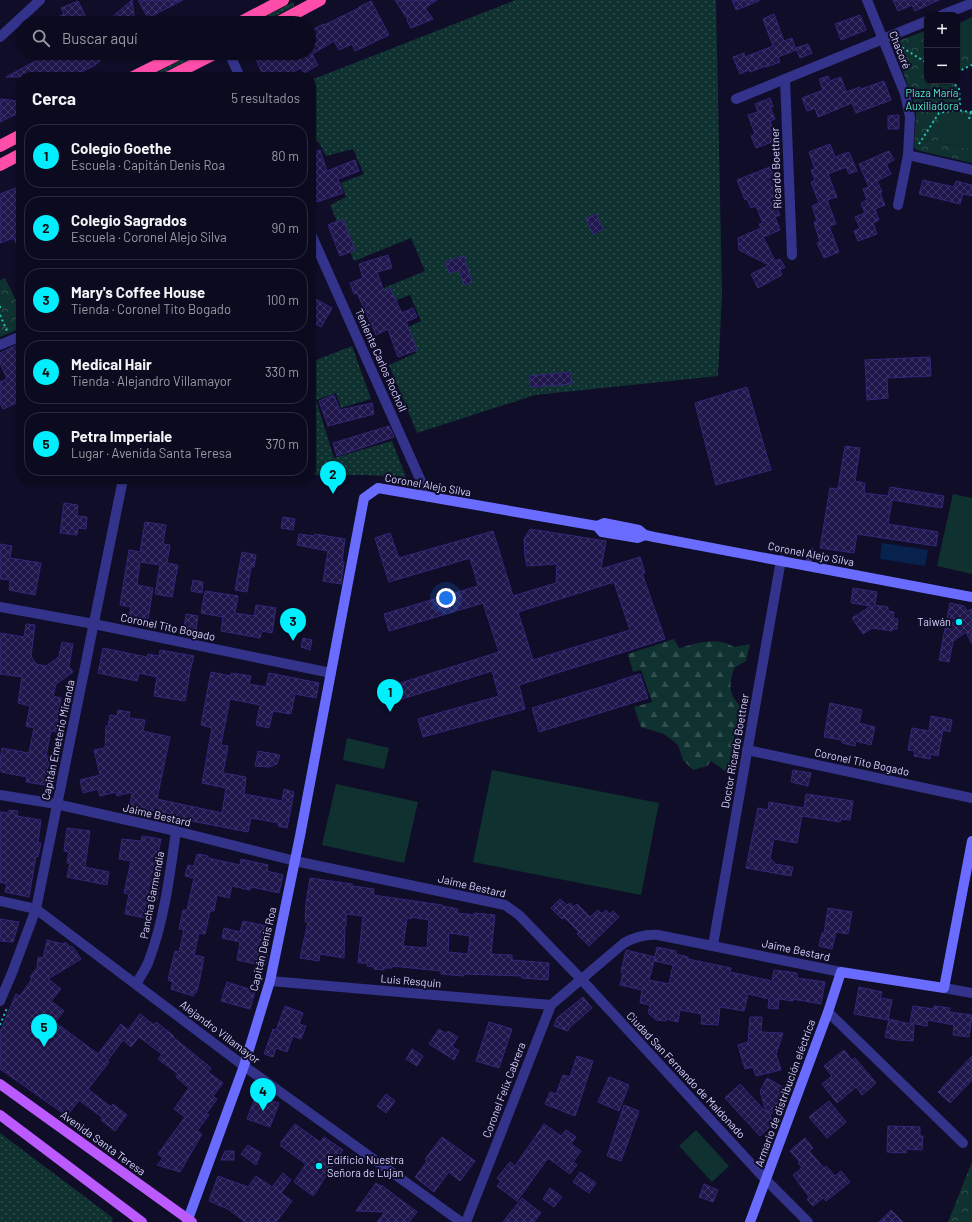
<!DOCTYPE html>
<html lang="es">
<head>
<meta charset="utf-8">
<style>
	:root { --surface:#0c0a1e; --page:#1a182b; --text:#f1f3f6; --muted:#9a9aa4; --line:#2c2b3c; --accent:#00effe }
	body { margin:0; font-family:Barlow,sans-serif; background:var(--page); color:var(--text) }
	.controls { position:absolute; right:12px; top:12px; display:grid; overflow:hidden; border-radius:8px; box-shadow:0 1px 3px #0004 }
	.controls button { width:36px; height:36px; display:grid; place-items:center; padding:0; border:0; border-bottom:1px solid var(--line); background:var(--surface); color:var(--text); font:20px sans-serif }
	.you { position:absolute; left:446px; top:598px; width:14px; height:14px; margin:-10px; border:3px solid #fff; border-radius:50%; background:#1a73e8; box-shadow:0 0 0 6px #1a73e833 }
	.badge { display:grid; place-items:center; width:26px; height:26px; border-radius:50%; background:var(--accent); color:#111; font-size:13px; font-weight:700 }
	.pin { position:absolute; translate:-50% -33px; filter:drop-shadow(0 1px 2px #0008) }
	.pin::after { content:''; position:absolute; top:21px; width:14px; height:12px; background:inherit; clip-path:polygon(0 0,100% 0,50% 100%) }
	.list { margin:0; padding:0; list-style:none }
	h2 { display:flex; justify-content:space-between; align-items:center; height:52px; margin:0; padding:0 16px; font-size:17px }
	h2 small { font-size:13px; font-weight:400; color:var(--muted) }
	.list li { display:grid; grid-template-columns:26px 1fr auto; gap:12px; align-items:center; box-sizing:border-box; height:64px; margin:0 8px 8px; padding:0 8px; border:1px solid var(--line); border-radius:16px }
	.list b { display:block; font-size:15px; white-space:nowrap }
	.list p { margin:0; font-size:13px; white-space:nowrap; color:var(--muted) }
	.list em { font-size:13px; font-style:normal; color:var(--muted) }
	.icon { flex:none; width:22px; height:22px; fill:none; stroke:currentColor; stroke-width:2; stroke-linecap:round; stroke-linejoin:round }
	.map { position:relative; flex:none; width:972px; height:1222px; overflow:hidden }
	.search { position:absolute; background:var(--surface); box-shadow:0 1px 3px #0004; left:16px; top:16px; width:300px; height:44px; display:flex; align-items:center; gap:10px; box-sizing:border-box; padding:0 14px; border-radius:22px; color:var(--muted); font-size:15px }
	.panel { position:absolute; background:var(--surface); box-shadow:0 1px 3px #0004; left:16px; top:72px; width:300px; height:412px; border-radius:16px }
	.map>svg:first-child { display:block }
	.grass { fill:url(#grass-dots); fill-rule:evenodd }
	.forest { fill:url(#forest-firs) }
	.park { fill:url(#park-crowns) }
	.pitch { fill:#0f3230 }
	.water { fill:#07234d }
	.building { fill:url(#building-cross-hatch); stroke:#342679; fill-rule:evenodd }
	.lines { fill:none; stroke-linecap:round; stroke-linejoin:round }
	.path { stroke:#22c4b4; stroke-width:2; stroke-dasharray:2 3; stroke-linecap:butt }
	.lane { stroke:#33338b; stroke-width:6 }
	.street { stroke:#33338b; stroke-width:10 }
	.secondary { stroke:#6a6cff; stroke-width:10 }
	.primary { stroke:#bb5aff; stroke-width:10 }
	.highway { stroke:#ff4eaa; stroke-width:12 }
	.poi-dot { fill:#00effe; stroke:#100d28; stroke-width:1.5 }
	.labels { text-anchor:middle; stroke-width:4; stroke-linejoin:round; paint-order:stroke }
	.street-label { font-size:11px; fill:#d7d3ff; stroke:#100d28 }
	.park-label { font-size:11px; fill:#53ecc0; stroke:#100d28 }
	.poi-label { font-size:11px; fill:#d7d3ff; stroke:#100d28; text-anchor:end }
</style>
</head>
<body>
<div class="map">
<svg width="972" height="1222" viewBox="0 0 972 1222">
	<defs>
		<pattern id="grass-dots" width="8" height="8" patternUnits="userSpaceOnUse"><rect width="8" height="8" fill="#0f3230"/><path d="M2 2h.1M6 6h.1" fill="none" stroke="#314f4f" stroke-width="1.8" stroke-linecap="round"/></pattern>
		<pattern id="forest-firs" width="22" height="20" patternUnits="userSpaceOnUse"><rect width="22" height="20" fill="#0f3230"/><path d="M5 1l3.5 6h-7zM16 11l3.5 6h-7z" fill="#314f4f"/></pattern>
		<pattern id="park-crowns" width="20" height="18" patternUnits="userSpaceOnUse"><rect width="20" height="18" fill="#0f3230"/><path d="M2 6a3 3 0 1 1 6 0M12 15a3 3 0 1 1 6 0" fill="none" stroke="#314f4f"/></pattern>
		<pattern id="building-cross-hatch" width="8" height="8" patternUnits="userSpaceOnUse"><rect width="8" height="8" fill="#1f174b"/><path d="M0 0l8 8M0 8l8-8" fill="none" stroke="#3f3866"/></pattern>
	</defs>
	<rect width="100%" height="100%" fill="#100d28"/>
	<!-- grass -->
	<g class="grass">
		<path d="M516 0H716L722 295 718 376 535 395 417 433 389 365 416 353 406 328 421 321 410 295 380 306 374 292 425 271 411 238 354 261 330 205 346 197 341 183 364 174 353 149 326 156 318 141 311 143V80ZM596 214 602 229 593 234 586 219ZM463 256 467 267 449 273 445 262ZM571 372 572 384 530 387 529 376Z"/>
		<polygon points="293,2 294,3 294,6 261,23 253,23"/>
		<polygon points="194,53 202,53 155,77 148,77"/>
		<polygon points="352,346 371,399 341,408 336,393 316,400 334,458 392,441 406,477 366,475 314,475 311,468 311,362"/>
		<polygon points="0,1133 113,1218 112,1222 0,1222"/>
	</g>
	<!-- forest -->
	<path class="forest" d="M674 639 679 648C698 643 715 636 734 647L750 644 746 661 734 668C729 686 728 692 740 706L728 773 711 761 707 766 693 770 683 760 678 745 664 734 641 727 634 707 652 702 641 670 633 672 628 654Z"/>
	<!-- park -->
	<g class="park">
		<path d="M927 30V36H926L927 40V81H952C960 88 961 95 960 105L954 110 972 112V120L944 115 938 143 972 149V163L916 150 914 147 916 115 914 103 894 46 896 42Z"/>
		<polygon points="972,45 972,65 957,72 957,51"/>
		<polygon points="5,278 21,311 21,328 0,337 0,280"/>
		<polygon points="972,1162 972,1222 948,1222"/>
	</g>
	<!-- pitch -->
	<g class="pitch">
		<polygon points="972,17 972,45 957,51 957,24"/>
		<polygon points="943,114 972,120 972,149 938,143"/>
		<polygon points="953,494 972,498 972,574 937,566"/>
		<polygon points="347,738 389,748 384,769 343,760"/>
		<polygon points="492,770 659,803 641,895 473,862"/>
		<polygon points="336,784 418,802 404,863 322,845"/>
		<polygon points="696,1130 729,1166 712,1182 679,1146"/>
	</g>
	<!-- water -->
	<polygon class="water" points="882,543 928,550 925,566 880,559"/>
	<!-- building -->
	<g class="building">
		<polygon points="132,0 135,23 105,23"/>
		<polygon points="138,0 183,0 148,18"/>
		<polygon points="395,0 437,0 425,8 433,19 411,28 407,20 408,20"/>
		<polygon points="732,0 759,0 759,1 736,10"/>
		<polygon points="893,0 939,0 915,11 912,5 898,11"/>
		<polygon points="78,1 89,23 46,23 64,14 61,8"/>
		<polygon points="371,1 389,35 355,51 352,44 339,50 334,41 312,54 318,65 304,73 301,68 282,77 264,77 253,53 309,53 309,32 323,24 324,25 359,8 359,7"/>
		<polygon points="774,14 784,41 792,38 796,50 778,57 780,62 766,67 766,66 750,72 749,70 740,74 733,57 744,53 745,57 773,46 763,19"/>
		<polygon points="860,15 866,30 841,40 835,24"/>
		<polygon points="808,44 812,53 800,58 796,48"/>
		<polygon points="41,53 101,53 102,59 94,66 70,77 6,77 43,57"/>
		<polygon points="828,76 830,81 841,77 846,92 860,87 861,89 884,81 891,100 856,113 852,103 818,117 815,108 807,111 802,98 823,90 819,79"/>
		<polygon points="770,98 773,107 770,107 775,119 770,121 777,140 756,148 751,136 755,134 748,115 758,112 755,104"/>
		<polygon points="0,99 20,101 20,115 14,115 0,122"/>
		<polygon points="899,115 899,129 888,129 888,116"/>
		<polygon points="830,144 835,157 849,152 857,171 849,174 846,167 828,174 837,197 827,200 836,224 829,226 839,252 824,258 817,243 820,242 814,222 817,221 812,206 819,203 811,182 815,180 811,170 815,169 809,152"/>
		<polygon points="320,150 327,171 355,160 359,171 338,179 343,193 317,202 311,187 311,153"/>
		<polygon points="889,151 894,160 886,164 891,174 877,181 882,192 880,193 885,205 875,209 879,220 873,223 877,234 858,241 854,231 860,228 855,217 865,213 861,203 867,200 863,189 869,187 859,164"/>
		<polygon points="770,167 781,196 777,197 780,204 776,206 780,215 775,217 780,230 763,237 775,261 780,259 785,267 780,270 782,275 758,288 751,274 769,265 739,250 738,238 761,228 759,224 763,223 756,206 751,208 747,199 745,200 737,180"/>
		<polygon points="923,180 954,187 956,181 972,185 972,196 963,194 960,204 919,194"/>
		<polygon points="21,186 21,254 20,254 14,238 0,243 0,194"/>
		<polygon points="596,214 603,229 593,234 586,219"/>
		<polygon points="343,219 355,250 340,256 328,225"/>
		<polygon points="388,255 392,268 377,272 384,291 390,288 402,313 413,308 417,317 406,322 417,350 398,357 388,329 376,335 357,293 354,294 350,283 363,278 359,264"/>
		<polygon points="464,256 472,282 464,285 459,270 449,273 445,262"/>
		<polygon points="314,298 332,308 321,327 312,322 314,319 311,317 311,304"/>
		<polygon points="21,343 21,401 3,409 0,403 0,382 7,379 0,363 0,353"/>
		<polygon points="930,357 931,376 887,378 888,398 867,400 865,360"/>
		<polygon points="571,372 572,384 530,387 529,376"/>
		<polygon points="747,387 771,470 716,485 695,403"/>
		<polygon points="334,395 340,410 372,403 374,414 328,426 319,401"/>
		<polygon points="389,426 394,437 337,456 333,443"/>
		<polygon points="845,446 860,448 855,481 865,483 864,493 888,496 890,487 944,496 942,508 892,500 888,524 938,532 936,546 857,534 854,553 820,548 830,488 838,489"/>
		<polygon points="64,503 78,505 77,516 87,517 86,529 78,528 77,535 60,533"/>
		<polygon points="283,517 295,519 293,530 281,528"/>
		<polygon points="145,522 166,525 163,544 170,545 167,563 178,565 172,597 155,594 160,565 140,562 137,585 153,588 148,619 129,616 131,607 120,605 129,550 140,552"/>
		<path d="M530 529 606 541 601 569 640 557 645 573H642L665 639 519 685 525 709 423 737 418 719 499 696 492 671 392 702 388 687 499 652 483 603 389 631 384 614 478 586 470 558 389 582 375 538 390 533 399 558 493 531 513 596 556 583 557 564 527 566 525 557 524 539ZM614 582 630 630 533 660 518 612Z"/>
		<polygon points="299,534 314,536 315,534 345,539 342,562 344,562 341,584 323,581 328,551 297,545"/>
		<polygon points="0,544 12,546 10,558 41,563 35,595 9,590 10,580 0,579"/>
		<polygon points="242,552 256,555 254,567 251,567 247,592 235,590"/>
		<polygon points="193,580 203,582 202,593 191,591"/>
		<polygon points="853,588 877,592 875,605 888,607 888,611 894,612 893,618 898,619 897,629 893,629 892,631 872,628 863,634 852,618 871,606 851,603"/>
		<polygon points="205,591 238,596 235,613 254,616 256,605 276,608 272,633 262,631 260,638 221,631 223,617 201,613"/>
		<polygon points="950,603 964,606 967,611 972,609 972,644 966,632 953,641 949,662 939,660"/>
		<polygon points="186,614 198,616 196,630 184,628"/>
		<polygon points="26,624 35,625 31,656 36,664 46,666 56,659 59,656 62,642 73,644 69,666 73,672 56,684 53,696 61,698 57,719 59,720 57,732 51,731 46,756 50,757 45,785 26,782 27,777 1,772 1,768 0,767 0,760 2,748 29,753 34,728 26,726 30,706 18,703 22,677 0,674 0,633 24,637"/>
		<polygon points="303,638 312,640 310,650 301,647"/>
		<polygon points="103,648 147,657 148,654 159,656 160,650 194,656 190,671 185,701 154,696 157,677 139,673 137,681 98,673"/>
		<polygon points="211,672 231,676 231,673 251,676 249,684 266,687 269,673 319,683 316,698 295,694 291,714 273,711 269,728 256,725 260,705 230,699 221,745 228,746 223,773 246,777 244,794 282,801 284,789 294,792 287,828 278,826 279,823 251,818 248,832 171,817 172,814 130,806 132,792 117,796 116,792 100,796 98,789 83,793 80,780 100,775 94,750 105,748 106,726 108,726 110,715 117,716 118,710 130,712 129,718 145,720 143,731 170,737 157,799 222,813 226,788 202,783 212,728 201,725"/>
		<polygon points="640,674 648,698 539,732 532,708 617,682 617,681"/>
		<polygon points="830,703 862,710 859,723 875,727 871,745 856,741 855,746 842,743 842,740 824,737"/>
		<polygon points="931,716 952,720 950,732 943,730 938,756 931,754 930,759 914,756 915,751 908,750 912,728 929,731"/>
		<polygon points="258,751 280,755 277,764 269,767 255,766"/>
		<polygon points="793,770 811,773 808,786 791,782"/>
		<polygon points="806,794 853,801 850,820 841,819 840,822 802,816 797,843 774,839 770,858 775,864 793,867 791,876 746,868 758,808 768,810 769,802 804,808"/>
		<polygon points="9,810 18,811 17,816 41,820 38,843 41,843 38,857 36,856 29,897 5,892 7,884 0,882 0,812 9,813"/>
		<polygon points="67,828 90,831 85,867 109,872 107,885 67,877 70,863 67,863 69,852 64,851"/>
		<polygon points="142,836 161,839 153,881 160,883 157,900 149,898 145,918 125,914 129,894 124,893 131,861 119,859 122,839 141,841"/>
		<polygon points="197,854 208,856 208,858 240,865 241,859 268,865 267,871 283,875 279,893 251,887 250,890 232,886 229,898 217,895 214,911 210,911 205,934 199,933 194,955 204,957 199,983 196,993 194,993 193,996 171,989 173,982 168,980 175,951 179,952 184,930 179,929 183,910 187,910 194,878 185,876 188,865 194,866"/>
		<path d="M310 878 352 884V886L374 889 373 895 442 905V906L458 909 457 913 474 915V913L495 915 491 954 512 955V960L549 963 548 980 522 978V976L464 974V976L441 974V971L392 966V968H384V970L374 969 375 967 367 966 368 963H358L363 916 346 914V926L345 925 344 958 320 954 319 961 300 958 308 922H305L306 903ZM411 917 429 920 427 948 403 946 407 918 411 919ZM449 933 470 936 468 954 448 952Z"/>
		<polygon points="560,899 567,905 570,903 573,907 577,904 590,917 598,910 602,914 606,910 609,914 613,911 619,917 589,946 577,934 579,932 564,917 562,919 551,908"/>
		<polygon points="828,908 852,912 848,934 836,932 832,949 819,946 822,933 824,933"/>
		<polygon points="0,919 19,922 13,942 0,941"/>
		<polygon points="243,921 271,927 266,951 268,951 265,966 237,960 240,942 222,938 224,928 240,932"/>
		<polygon points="47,940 63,944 66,942 69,947 72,946 81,959 48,979 61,989 51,1001 64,1011 55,1022 98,1054 121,1024 128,1030 140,1014 154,1025 156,1022 174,1036 173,1037 211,1068 208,1072 223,1083 213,1096 217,1099 206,1114 209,1115 197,1131 202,1134 180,1172 157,1165 163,1158 158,1154 185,1117 174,1109 189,1088 176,1077 178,1074 158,1059 162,1054 139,1037 131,1047 123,1040 107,1061 109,1062 88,1089 111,1107 113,1104 127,1115 115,1131 101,1120 103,1118 79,1100 67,1116 0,1069 0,1032 16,994 20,996 32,979 30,977 37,968 38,957 43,958"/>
		<polygon points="657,947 676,951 676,954 688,957 688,959 731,968 730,972 772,981 774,970 797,973 797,978 825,982 821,1004 793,999 793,1001 779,999 778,1009 768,1008 769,999 748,994 744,1011 720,1007 718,1025 701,1024 702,1014 680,1010 678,1022 666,1019 666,1021 656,1020 648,1013 650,1005 640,1003 642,990 620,985 623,973 621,972 626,950 655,957 649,980 669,984 673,965 654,961"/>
		<polygon points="227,982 255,991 250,1009 221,1001"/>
		<polygon points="859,987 882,992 880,998 892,1000 888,1020 854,1014"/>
		<polygon points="583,997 592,1008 569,1028 568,1031 554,1026 557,1018"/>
		<polygon points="285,1006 303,1013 299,1024 306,1026 301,1039 293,1036 287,1052 276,1048 273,1057 264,1054 273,1029 276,1030"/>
		<polygon points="913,1006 934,1009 934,1006 950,1008 949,1012 972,1015 969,1037 953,1035 954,1025 928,1020 927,1026 910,1023"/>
		<polygon points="750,1017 762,1017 761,1032 783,1033 776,1054 781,1070 756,1076 753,1067 745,1069 738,1045 748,1042"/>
		<polygon points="889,1019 914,1025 913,1041 898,1040 885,1037"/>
		<polygon points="489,1022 512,1029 499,1068 476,1061"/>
		<polygon points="439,1029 446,1034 448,1031 458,1037 452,1046 459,1051 454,1060 429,1044"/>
		<polygon points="412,1049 423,1056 417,1066 406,1059"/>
		<polygon points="844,1050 852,1060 855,1058 876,1083 862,1095 856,1087 837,1103 822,1084 832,1076 824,1066"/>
		<polygon points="577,1056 593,1061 575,1116 545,1104 550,1092 556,1094 563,1075 570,1077"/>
		<polygon points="972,1056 972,1080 950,1103 938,1092"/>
		<polygon points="609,1077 629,1085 619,1111 598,1102"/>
		<polygon points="767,1078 786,1089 770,1116 775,1122 760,1136 725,1098 740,1084 766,1112 760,1091"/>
		<polygon points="386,1094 395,1101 386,1113 377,1106"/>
		<polygon points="256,1095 279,1103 270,1127 247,1119"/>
		<polygon points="829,1101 846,1122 827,1138 809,1117"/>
		<polygon points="624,1105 639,1111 621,1161 607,1156"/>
		<polygon points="295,1124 320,1142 324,1137 343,1150 313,1196 294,1182 306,1164 281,1146 281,1142"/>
		<polygon points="544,1124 561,1136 566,1130 576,1137 571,1144 581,1151 573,1162 577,1165 570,1174 548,1158 517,1201 497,1186 501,1181 497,1178 510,1162 515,1166"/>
		<polygon points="888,1126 920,1127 920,1136 923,1136 922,1150 906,1149 906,1153 887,1152"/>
		<polygon points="442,1137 475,1161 460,1181 449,1172 434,1192 415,1177 427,1161 425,1159"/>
		<polygon points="805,1138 813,1148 809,1151 824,1168 826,1166 835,1176 841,1171 850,1182 826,1201 823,1198 813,1206 807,1199 809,1197 793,1175 802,1168 798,1163 800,1162 790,1151"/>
		<polygon points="248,1145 261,1153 256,1165 241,1154"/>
		<polygon points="225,1151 234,1151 234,1160 221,1160"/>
		<polygon points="580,1172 596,1183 589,1193 573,1182"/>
		<polygon points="283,1173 291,1180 281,1193 292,1201 276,1222 245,1222 228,1209 209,1201 218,1176 248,1187 256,1176 272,1187"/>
		<polygon points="376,1183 380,1186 381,1185 417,1212 409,1222 377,1222 385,1212 356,1211"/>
		<polygon points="704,1184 718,1190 713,1202 699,1197"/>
		<polygon points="550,1188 562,1197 554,1207 543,1199"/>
		<polygon points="522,1198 541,1213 534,1222 503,1222"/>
		<polygon points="891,1210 903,1222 879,1222"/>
	</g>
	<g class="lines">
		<!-- path -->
		<g class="path">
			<polyline points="898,45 927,63"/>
			<polyline points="957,72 972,65"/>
			<polyline points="955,110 972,112"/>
			<polyline points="969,119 971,112"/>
			<polyline points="919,144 939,113 954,110 960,105 959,89 952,81"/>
			<polyline points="0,307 1,307"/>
			<polyline points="0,315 7,331"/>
			<polyline points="0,1025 7,1008"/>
		</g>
		<!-- lane -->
		<polyline class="lane" points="808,565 811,551"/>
		<!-- street -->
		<g class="street">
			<polyline points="867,0 905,94 910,117 908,155 898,205"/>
			<polyline points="942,15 972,3"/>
			<polyline points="0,37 40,0"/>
			<polyline points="229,53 240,77"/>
			<polyline points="785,79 792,255"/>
			<polyline points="736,99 927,21"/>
			<polyline points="908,155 972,170"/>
			<polyline points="311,234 428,497"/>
			<polyline points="0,345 21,336"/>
			<polyline points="0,607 94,624 331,673"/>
			<polyline points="747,750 972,798"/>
			<polyline points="0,795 56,804 176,831 295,861 505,905 519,915 581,979 766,1180 808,1222"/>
			<polyline points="0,901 36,909 244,1066 461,1222"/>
			<polyline points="713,945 781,560"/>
			<polyline points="270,981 551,1005"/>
			<path d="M136 984C140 977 145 970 148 963 164 922 170 874 176 831"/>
			<polyline points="944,988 972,993"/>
			<polyline points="0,1001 12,973 36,909 123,479"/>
			<polyline points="828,1012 963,1143"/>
			<path d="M466 1222 551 1005 624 943C635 937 645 934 658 935L841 972"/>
		</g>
		<!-- secondary -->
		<g class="secondary">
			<polyline points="597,526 602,532 638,538 645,535"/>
			<polyline points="187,1222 244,1066 270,981 300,836 364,498 378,488 597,526 604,523 639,530 645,535 654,537 972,597"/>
			<polyline points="750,1222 828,1012 841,972 944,988 972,841"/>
		</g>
		<!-- primary -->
		<g class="primary">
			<polyline points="0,1084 192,1222"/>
			<polyline points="0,1115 142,1222"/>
		</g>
		<!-- highway -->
		<g class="highway">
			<polyline points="239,23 283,0"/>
			<polyline points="277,23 320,0"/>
			<polyline points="133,77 181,53"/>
			<polyline points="169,77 216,53"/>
			<polyline points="0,146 21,135"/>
			<polyline points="0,165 21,154"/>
		</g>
	</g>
	<!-- markers -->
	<g class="poi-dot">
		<circle cx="959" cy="622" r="4"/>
		<circle cx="319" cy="1166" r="4"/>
	</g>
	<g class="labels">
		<!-- street labels -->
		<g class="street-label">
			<text transform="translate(900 50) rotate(68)" y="4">Chacoré</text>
			<text transform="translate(776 168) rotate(-92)" y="4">Ricardo Boettner</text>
			<text transform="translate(381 360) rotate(66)" y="4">Teniente Carlos Rocholl</text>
			<text transform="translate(428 485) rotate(10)" y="4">Coronel Alejo Silva</text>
			<text transform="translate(811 554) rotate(11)" y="4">Coronel Alejo Silva</text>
			<text transform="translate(168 627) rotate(12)" y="4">Coronel Tito Bogado</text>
			<text transform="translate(58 740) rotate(-78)" y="4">Capitán Emeterio Miranda</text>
			<text transform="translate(735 751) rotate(-80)" y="4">Doctor Ricardo Boettner</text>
			<text transform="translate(862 762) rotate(12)" y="4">Coronel Tito Bogado</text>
			<text transform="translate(157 815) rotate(13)" y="4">Jaime Bestard</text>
			<text transform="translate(472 886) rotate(13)" y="4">Jaime Bestard</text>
			<text transform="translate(152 895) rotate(-79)" y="4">Pancha Garmendia</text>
			<text transform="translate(263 949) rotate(-77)" y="4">Capitán Denis Roa</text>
			<text transform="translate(796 950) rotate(12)" y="4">Jaime Bestard</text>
			<text transform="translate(411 981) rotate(5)" y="4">Luis Resquin</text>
			<text transform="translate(220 1032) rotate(37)" y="4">Alejandro Villamayor</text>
			<text transform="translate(686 1075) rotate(47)" y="4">Ciudad San Fernando de Maldonado</text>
			<text transform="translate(504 1090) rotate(-69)" y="4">Coronel Felix Cabrera</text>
			<text transform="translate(785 1093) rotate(-70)" y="4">Armario de distribución eléctrica</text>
			<text transform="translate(103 1143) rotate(36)" y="4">Avenida Santa Teresa</text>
		</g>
		<!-- park labels -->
		<g class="park-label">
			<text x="932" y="97">Plaza María<tspan x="932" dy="13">Auxiliadora</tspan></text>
		</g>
		<!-- poi labels -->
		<g class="poi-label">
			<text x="951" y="626">Taiwán</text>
			<text x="327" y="1164" text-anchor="start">Edificio Nuestra<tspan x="327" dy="13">Señora de Lujan</tspan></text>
		</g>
	</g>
</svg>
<div class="controls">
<button>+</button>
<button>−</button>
</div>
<div class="you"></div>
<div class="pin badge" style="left:390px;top:712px">1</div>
<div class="pin badge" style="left:333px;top:494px">2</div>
<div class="pin badge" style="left:293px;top:641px">3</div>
<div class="pin badge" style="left:263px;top:1111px">4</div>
<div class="pin badge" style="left:44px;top:1047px">5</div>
<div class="search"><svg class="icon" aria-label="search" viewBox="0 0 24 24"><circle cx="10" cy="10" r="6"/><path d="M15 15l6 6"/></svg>Buscar aquí</div>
<section class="panel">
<h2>Cerca<small>5 resultados</small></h2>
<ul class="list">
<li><span class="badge">1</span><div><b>Colegio Goethe</b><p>Escuela · Capitán Denis Roa</p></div><em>80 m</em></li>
<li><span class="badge">2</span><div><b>Colegio Sagrados</b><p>Escuela · Coronel Alejo Silva</p></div><em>90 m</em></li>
<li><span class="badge">3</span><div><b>Mary's Coffee House</b><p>Tienda · Coronel Tito Bogado</p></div><em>100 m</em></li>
<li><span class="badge">4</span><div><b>Medical Hair</b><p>Tienda · Alejandro Villamayor</p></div><em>330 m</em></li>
<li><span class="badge">5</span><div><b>Petra Imperiale</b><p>Lugar · Avenida Santa Teresa</p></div><em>370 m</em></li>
</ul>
</section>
</div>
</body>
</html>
